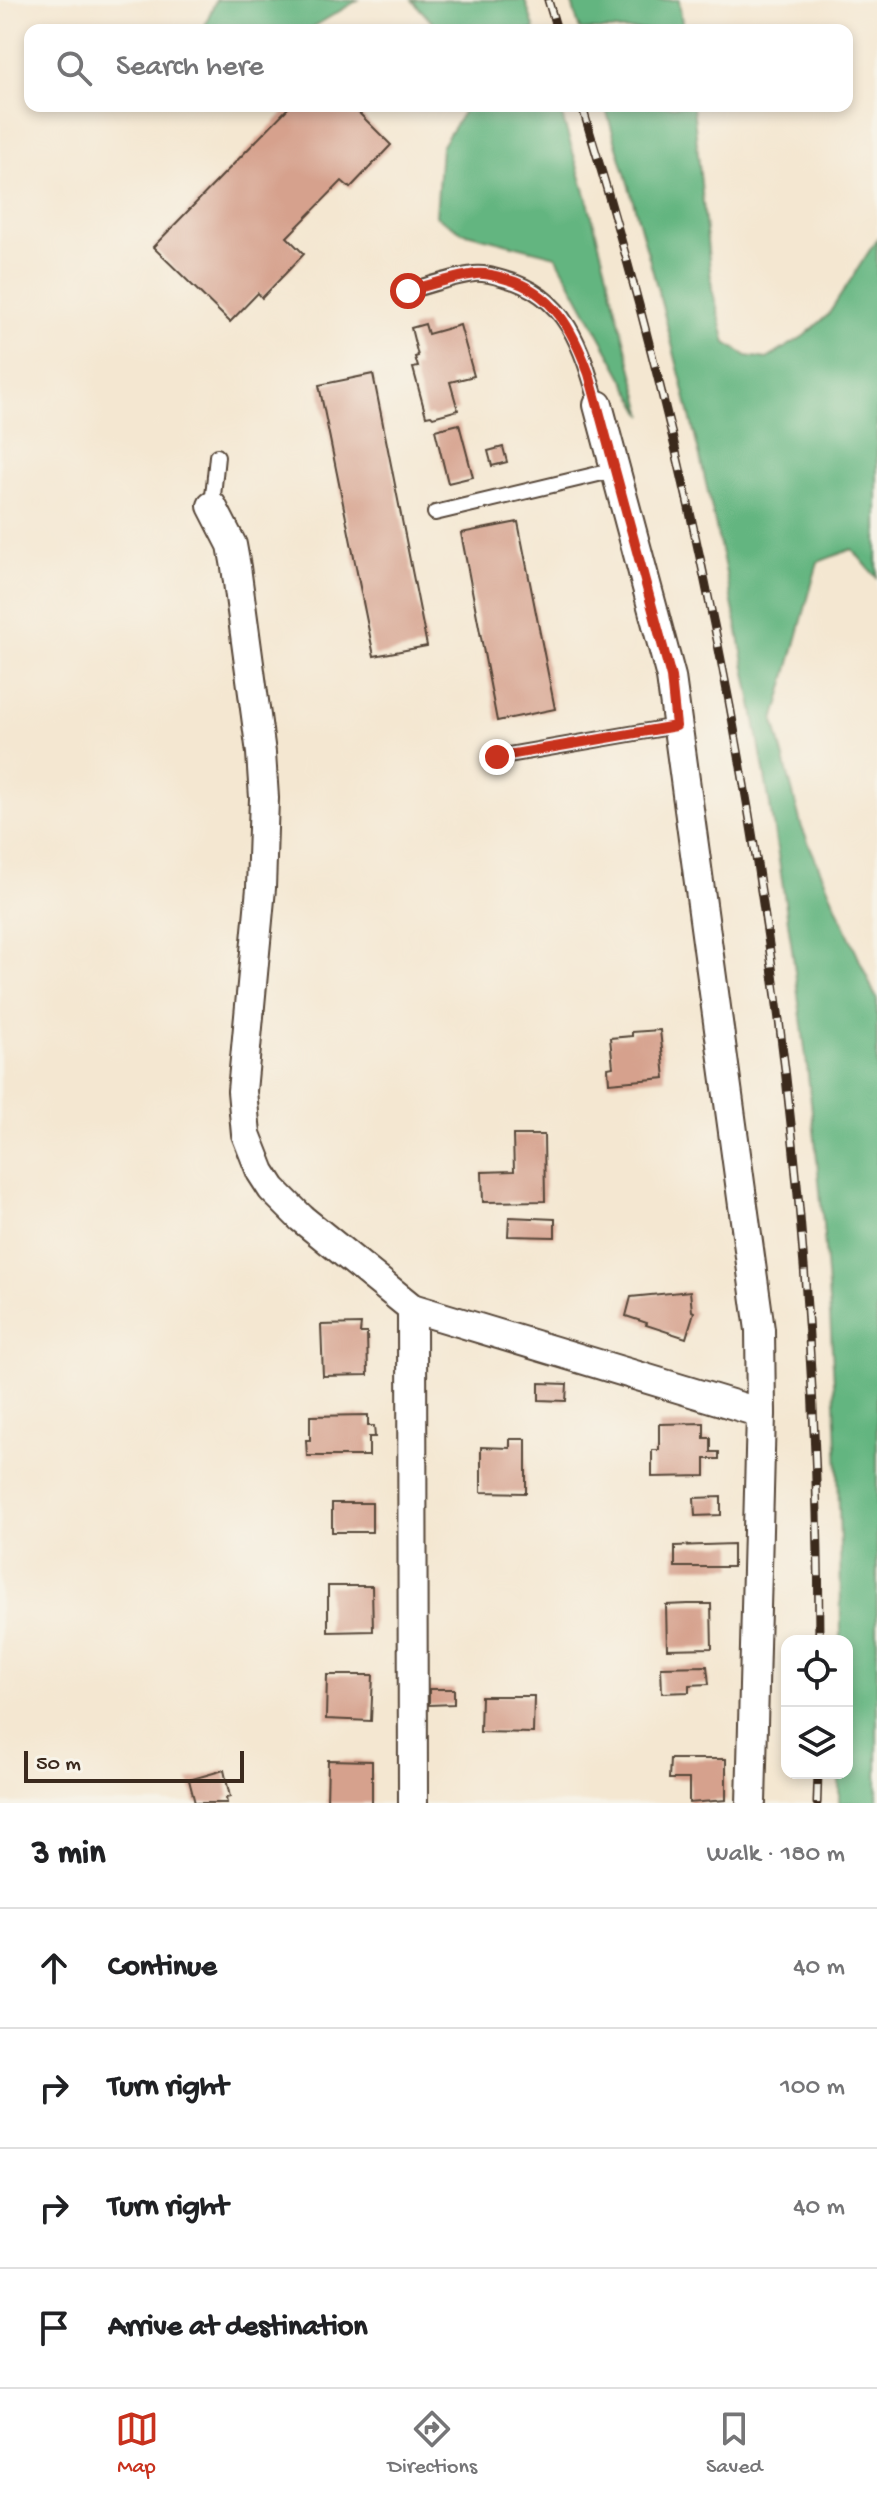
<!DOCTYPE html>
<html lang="en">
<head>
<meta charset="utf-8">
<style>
	:root { --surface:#fff; --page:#f6f6f6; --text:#202124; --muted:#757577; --line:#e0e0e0; --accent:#c8321e }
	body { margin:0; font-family:"Gochi Hand",sans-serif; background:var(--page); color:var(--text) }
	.controls { position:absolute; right:24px; bottom:24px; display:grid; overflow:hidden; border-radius:16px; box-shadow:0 4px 12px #0003 }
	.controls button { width:72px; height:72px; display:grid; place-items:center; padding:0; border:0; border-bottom:2px solid var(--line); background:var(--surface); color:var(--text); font:40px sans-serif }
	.scale { position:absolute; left:24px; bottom:20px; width:220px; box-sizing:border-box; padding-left:8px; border:4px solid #3b2a1e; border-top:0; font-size:22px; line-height:28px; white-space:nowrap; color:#3b2a1e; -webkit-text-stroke:6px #f7f3e8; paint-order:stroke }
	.stop { position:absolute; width:24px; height:24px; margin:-18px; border:6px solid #c8321e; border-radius:50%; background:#fff }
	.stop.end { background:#c8321e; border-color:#fff; box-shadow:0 2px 8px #0008 }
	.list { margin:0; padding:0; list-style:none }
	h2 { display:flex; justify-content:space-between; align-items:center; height:104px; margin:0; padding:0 32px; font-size:34px }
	h2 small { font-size:26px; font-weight:400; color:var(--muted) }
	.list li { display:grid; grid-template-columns:52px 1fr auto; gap:24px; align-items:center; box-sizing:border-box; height:120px; padding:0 32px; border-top:2px solid var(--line) }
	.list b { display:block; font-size:30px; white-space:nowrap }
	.list em { font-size:26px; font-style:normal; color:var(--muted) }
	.icon { flex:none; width:44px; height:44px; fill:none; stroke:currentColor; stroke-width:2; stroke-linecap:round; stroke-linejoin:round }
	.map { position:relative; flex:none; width:877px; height:1803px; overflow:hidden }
	.search { position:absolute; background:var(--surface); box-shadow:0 4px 12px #0003; left:24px; right:24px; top:24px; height:88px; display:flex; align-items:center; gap:20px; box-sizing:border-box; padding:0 28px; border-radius:16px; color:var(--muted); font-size:30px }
	.sheet { height:584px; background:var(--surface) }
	nav { display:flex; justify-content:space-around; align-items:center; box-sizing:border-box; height:112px; border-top:2px solid var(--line); background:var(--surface); font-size:22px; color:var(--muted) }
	nav a { display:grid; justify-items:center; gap:4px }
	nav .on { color:var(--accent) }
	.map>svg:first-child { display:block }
	.forest { fill:#64b580; stroke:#50704f; stroke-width:2 }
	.building { fill:#d6a18d }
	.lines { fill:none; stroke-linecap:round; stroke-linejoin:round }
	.lane-casing { stroke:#574639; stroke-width:18 }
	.street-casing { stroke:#574639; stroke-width:32 }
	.lane { stroke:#fff; stroke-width:14 }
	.street { stroke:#fff; stroke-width:28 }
	.rail-casing { stroke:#3b2a1e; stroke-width:9 }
	.rail { stroke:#f7f3e8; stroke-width:6; stroke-dasharray:18; stroke-linecap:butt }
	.route { stroke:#c8321e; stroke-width:10 }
</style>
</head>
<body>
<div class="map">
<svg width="877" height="1803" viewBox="0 0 877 1803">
	<rect width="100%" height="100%" fill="#f7f3e8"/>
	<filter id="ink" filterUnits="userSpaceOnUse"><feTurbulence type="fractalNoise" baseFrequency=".0125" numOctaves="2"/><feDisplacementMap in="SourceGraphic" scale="16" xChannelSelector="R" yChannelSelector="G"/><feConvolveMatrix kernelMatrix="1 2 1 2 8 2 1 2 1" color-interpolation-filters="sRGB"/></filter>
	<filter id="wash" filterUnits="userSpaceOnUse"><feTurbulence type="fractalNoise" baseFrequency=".006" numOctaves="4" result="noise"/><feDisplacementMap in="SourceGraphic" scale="32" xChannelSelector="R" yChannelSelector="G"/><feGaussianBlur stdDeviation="1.8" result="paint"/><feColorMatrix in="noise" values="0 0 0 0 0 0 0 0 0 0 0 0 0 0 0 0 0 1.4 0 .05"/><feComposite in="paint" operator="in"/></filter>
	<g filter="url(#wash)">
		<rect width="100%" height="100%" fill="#f4e7d1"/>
		<!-- forest -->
		<g class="forest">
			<polygon points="216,0 358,0 308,30 203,30"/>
			<polygon points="412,0 525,0 535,30 439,30"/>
			<polygon points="571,0 679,0 683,30 580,30"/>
			<polygon points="467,106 559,106 589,205 644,416 556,256 462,232 436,216 441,147"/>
			<path d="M605 106H693L712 289 726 343 747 356 767 359 804 336 828 315 877 239V578L852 549 818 562 774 721 802 828 877 1000V1803H839V1773H847V1641H841C841 1125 756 599 605 106Z"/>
		</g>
		<g id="blocks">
			<!-- building -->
			<g class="building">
				<polygon points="290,106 352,106 391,145 350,188 342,181 287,237 304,254 262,298 258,293 230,322 153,247"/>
				<polygon points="425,324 428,334 460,325 474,376 450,382 458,410 433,417 431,415 426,416 413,368 418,367 415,357 418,356 411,328"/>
				<polygon points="373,374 427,646 374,656 319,385"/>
				<polygon points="459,424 473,477 448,483 435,430"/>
				<polygon points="503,447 507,462 492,466 488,451"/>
				<polygon points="518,522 555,709 497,721 461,533"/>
				<polygon points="660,1030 665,1078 609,1083 608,1068 613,1067 610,1038 632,1036 632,1032"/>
				<polygon points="513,1135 544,1135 545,1201 483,1202 482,1172 514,1171"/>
				<polygon points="509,1217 555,1219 555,1237 508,1236"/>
				<polygon points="690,1291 692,1311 694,1312 686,1338 646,1325 647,1323 626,1316 631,1297"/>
				<polygon points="361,1324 360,1333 367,1333 368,1375 323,1376 321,1325"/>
				<polygon points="539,1383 567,1384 566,1401 539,1400"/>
				<polygon points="368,1415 368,1426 374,1426 375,1437 369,1437 369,1456 307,1456 306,1440 310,1440 310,1416"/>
				<polygon points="704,1423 704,1438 711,1438 711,1452 719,1452 719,1459 705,1459 705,1476 652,1477 652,1450 659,1450 659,1424"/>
				<polygon points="510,1439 526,1439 526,1493 481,1492 481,1447 510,1448"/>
				<polygon points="721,1497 721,1515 695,1516 694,1498"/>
				<rect x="332" y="1503" width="40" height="29"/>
				<polygon points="733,1544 733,1567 675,1567 675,1546"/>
				<polygon points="328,1586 372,1586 373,1631 328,1632"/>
				<polygon points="688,1604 711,1604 712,1648 667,1649 666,1605"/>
				<polygon points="707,1666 709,1684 689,1685 689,1692 662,1693 661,1667"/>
				<polygon points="327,1675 373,1675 371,1721 326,1719"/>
				<polygon points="429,1689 454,1689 454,1704 429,1705"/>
				<polygon points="481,1696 534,1696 533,1733 480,1732"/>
				<polygon points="670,1759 726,1759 726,1800 689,1803 689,1779 669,1779"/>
				<polygon points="328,1760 372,1761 372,1803 327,1803"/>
				<polygon points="224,1770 230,1797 226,1798 227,1803 195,1803 189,1780"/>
			</g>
		</g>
	</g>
	<g filter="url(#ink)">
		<use href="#blocks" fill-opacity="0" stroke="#574639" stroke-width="2"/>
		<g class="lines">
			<!-- lane casing -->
			<g class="lane-casing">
				<g id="lane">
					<path d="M408 291C430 285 452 277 474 274 485 273 494 276 504 279 567 295 582 349 598 405"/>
					<polyline points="212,506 217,456"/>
					<polyline points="435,513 615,470"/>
					<polyline points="497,757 676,726"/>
				</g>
			</g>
			<!-- street casing -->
			<g class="street-casing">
				<g id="street">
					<polyline points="598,405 671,677 760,1330 761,1413 751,1803"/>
					<polyline points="212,506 232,545 236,567 261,753 264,798 261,888 242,1091 246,1134 261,1172 272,1189 301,1218 412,1308 761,1413"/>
					<polyline points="412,1308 413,1803"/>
				</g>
			</g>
			<!-- lane -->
			<use href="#lane" class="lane"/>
			<!-- street -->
			<use href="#street" class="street"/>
			<!-- rail casing -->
			<g class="rail-casing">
				<g id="rail">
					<polyline points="548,0 557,30"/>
					<path d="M582 106C734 601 818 1122 819 1641"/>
					<polyline points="817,1803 818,1773"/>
				</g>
			</g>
			<!-- rail -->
			<use href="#rail" class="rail"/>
		</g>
	</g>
	<g class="lines" filter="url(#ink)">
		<!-- route -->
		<path class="route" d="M408 291C430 285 453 277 476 274 486 273 496 276 506 279 554 292 573 331 589 374L671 677 676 726 497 757"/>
	</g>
</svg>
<div class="controls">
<button><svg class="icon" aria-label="locate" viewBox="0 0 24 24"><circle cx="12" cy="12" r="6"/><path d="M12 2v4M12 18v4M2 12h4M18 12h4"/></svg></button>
<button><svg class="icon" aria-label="layers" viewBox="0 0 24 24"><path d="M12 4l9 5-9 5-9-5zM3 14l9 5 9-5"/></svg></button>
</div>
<div class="scale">50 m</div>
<div class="stop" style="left:408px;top:291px"></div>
<div class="stop end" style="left:497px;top:757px"></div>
<div class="search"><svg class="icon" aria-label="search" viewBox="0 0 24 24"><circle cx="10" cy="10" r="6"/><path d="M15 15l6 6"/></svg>Search here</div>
</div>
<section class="sheet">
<h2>3 min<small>Walk · 180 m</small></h2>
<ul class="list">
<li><svg class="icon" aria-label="ahead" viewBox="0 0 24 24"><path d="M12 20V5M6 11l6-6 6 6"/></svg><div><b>Continue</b></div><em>40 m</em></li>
<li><svg class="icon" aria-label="right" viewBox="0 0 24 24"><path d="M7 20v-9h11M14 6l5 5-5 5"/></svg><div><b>Turn right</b></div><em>100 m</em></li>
<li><svg class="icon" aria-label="right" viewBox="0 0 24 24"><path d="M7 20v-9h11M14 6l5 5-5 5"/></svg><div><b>Turn right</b></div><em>40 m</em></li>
<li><svg class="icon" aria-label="arrive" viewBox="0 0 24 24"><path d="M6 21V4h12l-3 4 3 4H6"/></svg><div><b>Arrive at destination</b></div></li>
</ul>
</section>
<nav>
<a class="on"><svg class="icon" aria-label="map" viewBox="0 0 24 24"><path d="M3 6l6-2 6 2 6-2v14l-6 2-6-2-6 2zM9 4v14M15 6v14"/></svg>Map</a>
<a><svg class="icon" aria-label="directions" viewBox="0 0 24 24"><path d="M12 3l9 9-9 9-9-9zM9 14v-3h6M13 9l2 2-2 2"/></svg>Directions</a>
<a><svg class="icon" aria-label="saved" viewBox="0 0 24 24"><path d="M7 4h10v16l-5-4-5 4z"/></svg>Saved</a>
</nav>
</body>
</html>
